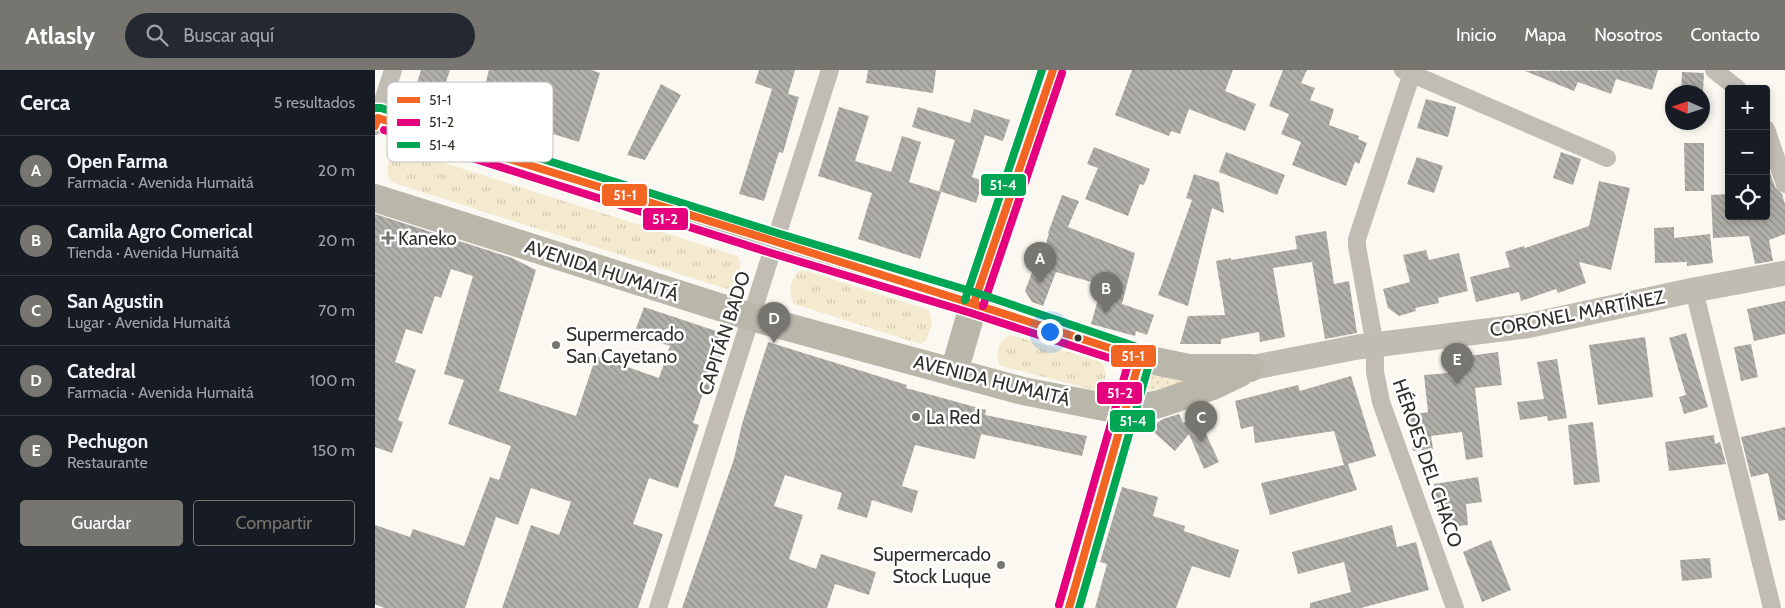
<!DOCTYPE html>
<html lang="es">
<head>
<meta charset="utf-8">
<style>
	:root { --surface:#171b24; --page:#242831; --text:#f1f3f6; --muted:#9ea1a6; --line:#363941; --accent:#77756f }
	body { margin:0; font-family:Cabin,sans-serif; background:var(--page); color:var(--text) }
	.controls { position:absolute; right:15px; top:15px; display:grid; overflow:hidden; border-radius:5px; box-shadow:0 2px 8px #0003 }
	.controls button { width:45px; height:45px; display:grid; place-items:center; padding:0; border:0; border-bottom:1px solid var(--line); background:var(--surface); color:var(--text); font:25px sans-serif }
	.compass { position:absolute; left:1290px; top:15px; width:45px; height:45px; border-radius:50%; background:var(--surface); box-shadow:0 2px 8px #0003; rotate:273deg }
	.you { position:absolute; left:674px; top:261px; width:18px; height:18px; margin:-12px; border:4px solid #fff; border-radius:50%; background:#1a73e8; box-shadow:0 0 0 8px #1a73e833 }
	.badge { display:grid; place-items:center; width:32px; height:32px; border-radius:50%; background:var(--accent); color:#fff; font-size:16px; font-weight:700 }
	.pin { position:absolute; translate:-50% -41px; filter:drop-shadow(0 1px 2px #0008) }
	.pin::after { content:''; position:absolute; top:26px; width:18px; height:15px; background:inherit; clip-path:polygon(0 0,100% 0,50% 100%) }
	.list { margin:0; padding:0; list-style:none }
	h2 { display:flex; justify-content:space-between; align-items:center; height:65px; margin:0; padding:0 20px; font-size:21px }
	h2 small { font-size:16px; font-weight:400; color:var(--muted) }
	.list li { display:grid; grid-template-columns:32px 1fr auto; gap:15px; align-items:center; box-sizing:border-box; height:70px; padding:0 20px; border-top:1px solid var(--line) }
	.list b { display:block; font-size:19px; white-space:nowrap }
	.list p { margin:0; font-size:16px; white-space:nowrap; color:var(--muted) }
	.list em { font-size:16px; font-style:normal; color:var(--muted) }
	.actions { display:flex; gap:10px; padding:15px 20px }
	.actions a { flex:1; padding:11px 0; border:1px solid var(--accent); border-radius:5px; text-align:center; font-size:18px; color:var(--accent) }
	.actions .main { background:var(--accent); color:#fff }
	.icon { flex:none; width:28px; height:28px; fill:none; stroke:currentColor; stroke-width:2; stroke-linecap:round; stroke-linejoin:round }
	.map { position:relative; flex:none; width:1410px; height:538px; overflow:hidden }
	header { display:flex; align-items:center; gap:30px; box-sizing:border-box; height:70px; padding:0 25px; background:var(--accent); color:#fff }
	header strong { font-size:24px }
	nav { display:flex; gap:28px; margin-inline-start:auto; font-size:18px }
	.search { width:350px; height:45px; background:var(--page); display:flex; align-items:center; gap:12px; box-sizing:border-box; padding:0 18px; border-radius:28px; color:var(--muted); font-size:19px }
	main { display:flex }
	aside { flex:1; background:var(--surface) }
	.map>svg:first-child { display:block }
	.grass { fill:url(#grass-dots) }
	.park { fill:url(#park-tufts) }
	.building { fill:url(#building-back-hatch) }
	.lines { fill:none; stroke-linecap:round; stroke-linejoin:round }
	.street { stroke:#c1bdb5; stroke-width:18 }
	.secondary { stroke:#c0bcb2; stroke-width:25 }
	.primary { stroke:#b9b6aa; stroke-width:28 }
	.bus-1-casing { stroke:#fff; stroke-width:11 }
	.bus-2-casing { stroke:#fff; stroke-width:11 }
	.bus-3-casing { stroke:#fff; stroke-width:11 }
	.bus-1 { stroke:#f26522; stroke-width:8 }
	.bus-2 { stroke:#e5007d; stroke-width:8 }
	.bus-3 { stroke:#00a651; stroke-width:8 }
	.poi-dot { fill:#77756f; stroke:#fff; stroke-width:2 }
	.bus-dot { fill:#312f29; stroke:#fff; stroke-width:2 }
	.labels { text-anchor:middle; stroke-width:5; stroke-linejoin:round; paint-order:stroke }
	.poi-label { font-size:19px; fill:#312f29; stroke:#fff; text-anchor:start }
	.street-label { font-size:19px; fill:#312f29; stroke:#fff }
	.key { fill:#fff; stroke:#c1c1bf; stroke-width:1 }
	.key-label { font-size:14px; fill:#312f29 }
	.line-badge { stroke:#fff; stroke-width:2 }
	.badge-label { font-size:14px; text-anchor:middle; font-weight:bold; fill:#fff }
</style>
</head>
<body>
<header>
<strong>Atlasly</strong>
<div class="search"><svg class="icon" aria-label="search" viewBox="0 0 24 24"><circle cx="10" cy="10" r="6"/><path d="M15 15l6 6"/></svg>Buscar aquí</div>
<nav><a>Inicio</a><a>Mapa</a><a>Nosotros</a><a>Contacto</a></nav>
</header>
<main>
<aside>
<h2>Cerca<small>5 resultados</small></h2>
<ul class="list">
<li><span class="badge">A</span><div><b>Open Farma</b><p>Farmacia · Avenida Humaitá</p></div><em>20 m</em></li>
<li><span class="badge">B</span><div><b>Camila Agro Comerical</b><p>Tienda · Avenida Humaitá</p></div><em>20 m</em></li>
<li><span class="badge">C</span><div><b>San Agustin</b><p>Lugar · Avenida Humaitá</p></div><em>70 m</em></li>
<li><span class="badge">D</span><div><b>Catedral</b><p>Farmacia · Avenida Humaitá</p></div><em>100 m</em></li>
<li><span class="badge">E</span><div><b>Pechugon</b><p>Restaurante</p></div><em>150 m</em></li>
</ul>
<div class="actions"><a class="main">Guardar</a><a>Compartir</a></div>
</aside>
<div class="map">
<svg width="1410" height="538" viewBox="0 0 1410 538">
	<defs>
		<pattern id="grass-dots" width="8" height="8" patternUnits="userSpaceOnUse" patternTransform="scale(1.25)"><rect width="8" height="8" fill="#f4eacf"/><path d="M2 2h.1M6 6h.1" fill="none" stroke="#d2c9b2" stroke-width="1.8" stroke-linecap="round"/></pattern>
		<pattern id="park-tufts" width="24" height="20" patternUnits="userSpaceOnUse" patternTransform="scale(1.25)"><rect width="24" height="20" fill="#f4eacf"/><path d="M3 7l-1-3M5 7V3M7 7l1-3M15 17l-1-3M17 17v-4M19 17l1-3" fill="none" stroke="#d2c9b2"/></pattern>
		<pattern id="building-back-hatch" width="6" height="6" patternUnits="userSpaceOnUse" patternTransform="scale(1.25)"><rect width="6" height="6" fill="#b0afa9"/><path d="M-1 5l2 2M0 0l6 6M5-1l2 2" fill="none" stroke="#908f8a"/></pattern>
	</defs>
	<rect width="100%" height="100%" fill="#faf8f1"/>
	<!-- grass -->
	<polygon class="grass" points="770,303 819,311 772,321 768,318"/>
	<!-- park -->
	<g class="park">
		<path d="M25 79 363 186C367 197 367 214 355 220L16 112C10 102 13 95 16 85Z"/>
		<path d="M429 200 554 240 557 254 551 271 545 274 419 234C413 223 415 212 422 202Z"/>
		<path d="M636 265 726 292C733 301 731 310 725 319L719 320 626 296C619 285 623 269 636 265Z"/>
	</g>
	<!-- building -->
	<g class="building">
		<polygon points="46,0 75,0 70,15 107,26 114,0 216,0 225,3 204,72 97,39 93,50 36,32"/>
		<polygon points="384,0 420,0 413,24 424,27 408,83 404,82 389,131 364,124 397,19 380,13"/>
		<polygon points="493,0 561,0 558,23 491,13"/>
		<polygon points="757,0 858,0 850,21 881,34 870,61 814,39 805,64 796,61 794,66 740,45"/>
		<polygon points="908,0 932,0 926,13 940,18 935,30 959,39 954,55 984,66 983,69 992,73 984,94 980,92 971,116 917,95 926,72 906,64 914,44 894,36"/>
		<polygon points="1283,0 1277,20 1241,9 1236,24 1203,12 1199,21 1150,1"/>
		<polygon points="1307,2 1329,3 1328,22 1306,22"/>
		<polygon points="286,14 306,25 270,90 252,85"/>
		<polygon points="1051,29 1081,37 1073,67 1042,58"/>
		<polygon points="464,37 494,46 480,91 516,102 527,66 546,72 534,112 566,122 545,189 483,169 497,123 443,106"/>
		<polygon points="543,37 595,53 599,39 635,50 628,71 610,65 597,107 608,111 601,133 564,121 580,70 537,57"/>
		<polygon points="1309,73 1329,73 1329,121 1310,121"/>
		<polygon points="719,77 775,99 769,115 765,114 753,146 710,129 723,98 712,94"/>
		<polygon points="851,82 910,105 902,125 844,102"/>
		<polygon points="1186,82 1206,89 1198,115 1178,108"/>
		<polygon points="1042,87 1068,96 1059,123 1032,114"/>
		<polygon points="1391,92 1400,117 1407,124 1410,134 1410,164 1394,170 1398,191 1380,194 1374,166 1338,168 1336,125 1354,124 1354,146 1391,146"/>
		<polygon points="819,104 844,112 849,143 837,138 813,236 783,225 817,130 811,128"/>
		<polygon points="1224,111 1255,118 1236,200 1204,192 1211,213 1183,223 1181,219 1146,231 1144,222 1101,232 1095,207 1135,197 1130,182 1149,176 1150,178 1214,156"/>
		<polygon points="687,125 704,131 693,157 760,183 747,234 779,245 772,265 761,261 760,266 716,254 727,215 681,202 668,236 657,232 650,221 659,197 664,199 674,163 673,163"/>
		<polygon points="0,144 137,188 161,200 124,321 201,346 221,286 284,308 295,276 259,264 269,237 353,265 334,325 328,323 318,353 324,355 303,418 274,408 258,454 288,464 263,538 127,538 156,455 184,465 196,432 156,418 143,455 121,447 90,538 9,538 0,534 0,455 35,467 38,459 89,476 115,407 124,410 136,376 73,354 89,310 69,304 98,206 76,199 66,228 60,226 47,264 31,259 20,292 41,300 23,350 28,352 17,383 0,377"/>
		<polygon points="1299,157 1299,168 1335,164 1338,193 1312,196 1312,192 1280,193 1279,158"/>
		<polygon points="951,161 959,214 974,211 982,263 950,269 937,192 898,198 910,267 885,272 884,262 846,269 846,274 805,274 813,246 850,245 841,191 856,188 856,190 922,179 920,166"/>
		<polygon points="1051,180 1054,190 1084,183 1093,221 1063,228 1064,233 1040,238 1041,241 1024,246 1013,238 1008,219 1035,212 1028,185"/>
		<polygon points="1410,231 1410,264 1379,271 1372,239"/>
		<polygon points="1311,263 1333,337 1309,344 1304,327 1311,325 1294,268"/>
		<polygon points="1270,267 1278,327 1223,335 1214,275"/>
		<polygon points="393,272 532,315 531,318 611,340 610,345 712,366 707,386 606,364 600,389 540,375 527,416 543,421 537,443 497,430 492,448 462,439 467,423 410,405 399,436 428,445 414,489 441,499 446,484 501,502 494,525 460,514 452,538 307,538 359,389 367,354"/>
		<polygon points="1376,274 1383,307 1366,311 1359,277"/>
		<polygon points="1123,282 1127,315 1100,318 1108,387 1091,390 1087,362 1056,366 1058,379 1038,381 1034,345 1053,342 1049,305 1073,303 1071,289"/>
		<polygon points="1182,289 1192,348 1173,351 1172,346 1145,350 1142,332 1169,329 1162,292"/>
		<polygon points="976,306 1001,386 973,394 982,420 895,445 886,413 969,395 959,361 880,373 878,356 866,359 860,331 923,315 925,321"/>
		<polygon points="834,341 825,351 844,392 829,399 814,364 800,381 774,358 788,349 804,344 808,353"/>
		<polygon points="1218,352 1225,412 1199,415 1193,355"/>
		<polygon points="1410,357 1410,450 1404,451 1393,403 1376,407 1366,367"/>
		<polygon points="1339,365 1340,374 1345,372 1351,394 1294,401 1290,372"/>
		<polygon points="1103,407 1107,432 1091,434 1093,455 1074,457 1073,437 1063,439 1059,414"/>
		<polygon points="747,417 783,427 778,446 810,456 809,461 864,480 855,508 817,496 801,538 720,538 732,494 725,492"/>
		<polygon points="1017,455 1022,477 1041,472 1054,520 986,538 935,538 935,533 976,522 969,492 923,504 917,482"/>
		<polygon points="1116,470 1136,520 1107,532 1088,482"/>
		<polygon points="1335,488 1337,508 1307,511 1305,490"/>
	</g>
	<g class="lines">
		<!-- street -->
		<g class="street">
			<polyline points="1028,0 1232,88"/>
			<polyline points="1038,0 982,169 982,176 1000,276 1000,302 1006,332 1080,538"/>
			<polyline points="1339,0 1363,19"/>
			<polyline points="0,56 18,0"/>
			<polyline points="1391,59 1410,114"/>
			<polyline points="1319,220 1397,538"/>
			<polyline points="283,538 455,0"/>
		</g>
		<!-- secondary -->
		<g class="secondary">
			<polyline points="875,298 983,277 1151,256 1319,220 1410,203"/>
			<polyline points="694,538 765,288"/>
		</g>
		<!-- primary -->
		<g class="primary">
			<polyline points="0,47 399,173 599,233 765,288 814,298 875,298"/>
			<polyline points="0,128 376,247 648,321 750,341 784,334 838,316 865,303"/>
			<polyline points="579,302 599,233 678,0"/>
		</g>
		<!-- bus-1 casing -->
		<g class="bus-1-casing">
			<g id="bus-1">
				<path d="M0 56 3 48C257 128 512 204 765 288L694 538"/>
				<polyline points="599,233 678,0"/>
			</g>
		</g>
		<!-- bus-2 casing -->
		<g class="bus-2-casing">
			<g id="bus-2">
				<polyline points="9,60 396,183 596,243 753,294 684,535"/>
				<polyline points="608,236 687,3"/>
			</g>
		</g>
		<!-- bus-3 casing -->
		<g class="bus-3-casing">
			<g id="bus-3">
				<polyline points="0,38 6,38 402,163 602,223 771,280 775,285 775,291 704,538"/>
				<polyline points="590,230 667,0"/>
			</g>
		</g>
		<!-- bus-1 -->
		<use href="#bus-1" class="bus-1"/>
		<!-- bus-2 -->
		<use href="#bus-2" class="bus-2"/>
		<!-- bus-3 -->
		<use href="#bus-3" class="bus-3"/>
	</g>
	<!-- markers -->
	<g class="poi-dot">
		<path d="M10.5 160.5h5v5h5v5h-5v5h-5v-5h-5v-5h5z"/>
		<circle cx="181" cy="275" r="5"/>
		<circle cx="541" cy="347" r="5"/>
		<circle cx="626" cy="495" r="5"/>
	</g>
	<circle class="bus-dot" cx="703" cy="268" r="4.5"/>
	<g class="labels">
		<!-- poi labels -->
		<g class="poi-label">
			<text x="23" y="175">Kaneko</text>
			<text x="191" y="271">Supermercado<tspan x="191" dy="22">San Cayetano</tspan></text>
			<text x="551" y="354">La Red</text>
			<text x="616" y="491" text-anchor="end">Supermercado<tspan x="616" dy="22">Stock Luque</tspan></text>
		</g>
		<!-- street labels -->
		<g class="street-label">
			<text transform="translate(227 200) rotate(18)" y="7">AVENIDA HUMAITÁ</text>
			<text transform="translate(1202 243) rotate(-11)" y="7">CORONEL MARTÍNEZ</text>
			<text transform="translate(349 263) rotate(-72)" y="7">CAPITÁN BADO</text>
			<text transform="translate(617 310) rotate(14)" y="7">AVENIDA HUMAITÁ</text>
			<text transform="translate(1053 393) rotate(71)" y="7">HÉROES DEL CHACO</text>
		</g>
	</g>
	<!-- legend -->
	<rect x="12" y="12" width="166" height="80" rx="8" class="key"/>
	<rect x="22" y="27" width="23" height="6" fill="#f26522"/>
	<rect x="22" y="49" width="23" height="7" fill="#e5007d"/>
	<rect x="22" y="72" width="23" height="6" fill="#00a651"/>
	<g class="key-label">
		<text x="54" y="35">51-1</text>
		<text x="54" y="57">51-2</text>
		<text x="54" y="80">51-4</text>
	</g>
	<g class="line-badge">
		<rect x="605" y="103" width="47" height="24" rx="5" fill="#00a651"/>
		<rect x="226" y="113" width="47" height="24" rx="5" fill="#f26522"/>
		<rect x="267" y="137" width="47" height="24" rx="5" fill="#e5007d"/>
		<rect x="735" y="274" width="47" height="24" rx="5" fill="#f26522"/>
		<rect x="721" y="311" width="47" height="24" rx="5" fill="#e5007d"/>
		<rect x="734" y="339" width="47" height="24" rx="5" fill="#00a651"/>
	</g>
	<g class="badge-label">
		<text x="628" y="120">51-4</text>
		<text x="250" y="130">51-1</text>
		<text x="290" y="154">51-2</text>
		<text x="758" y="291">51-1</text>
		<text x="745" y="328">51-2</text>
		<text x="758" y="356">51-4</text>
	</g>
</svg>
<div class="controls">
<button>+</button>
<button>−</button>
<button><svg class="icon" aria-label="locate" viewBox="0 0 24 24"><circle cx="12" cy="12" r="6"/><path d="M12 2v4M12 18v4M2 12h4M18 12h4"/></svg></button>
</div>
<svg class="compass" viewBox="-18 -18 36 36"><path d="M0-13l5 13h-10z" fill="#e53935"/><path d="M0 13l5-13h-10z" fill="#9ea1a6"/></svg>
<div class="you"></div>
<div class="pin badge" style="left:665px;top:213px">A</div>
<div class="pin badge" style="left:731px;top:243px">B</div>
<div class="pin badge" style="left:826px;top:372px">C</div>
<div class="pin badge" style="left:399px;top:273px">D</div>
<div class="pin badge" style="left:1082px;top:314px">E</div>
</div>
</main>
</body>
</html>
